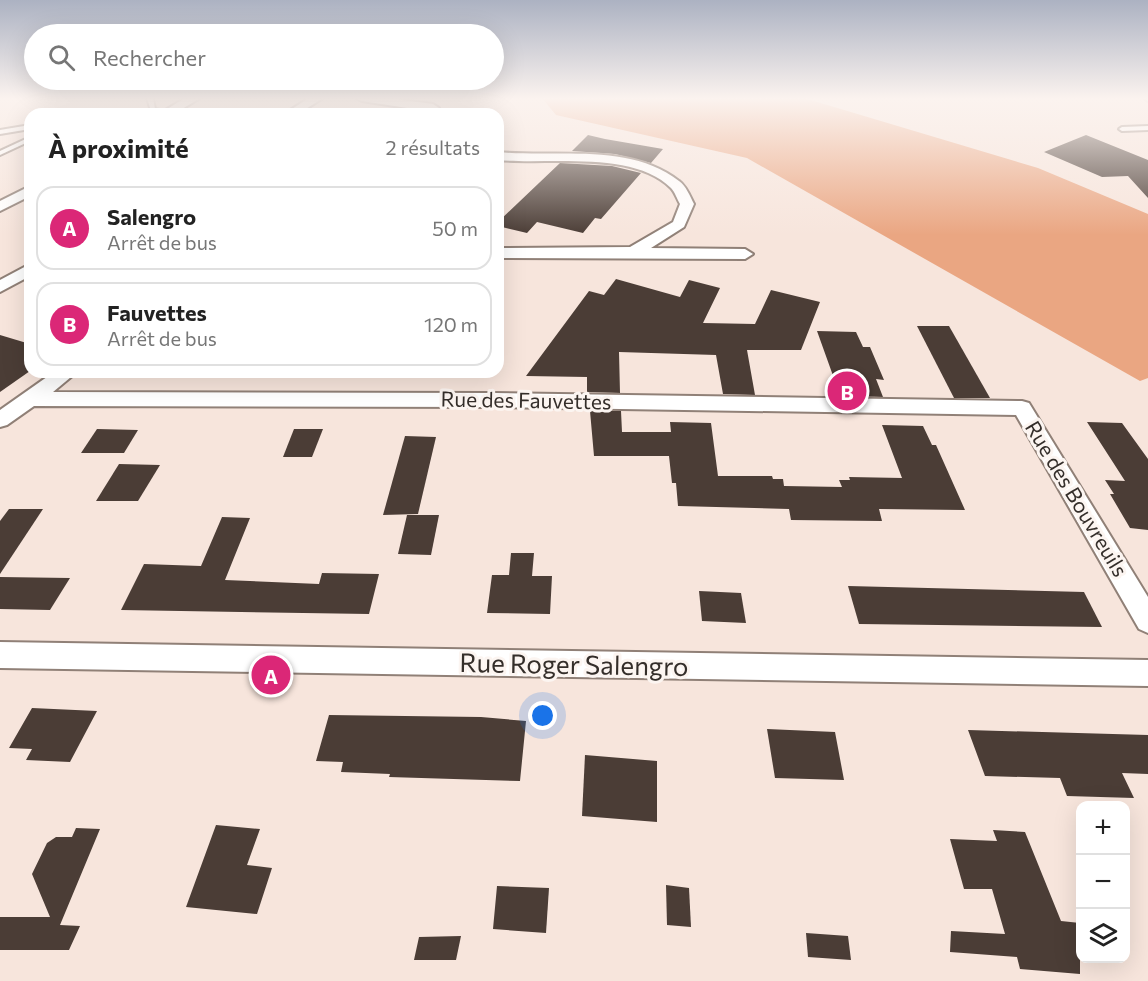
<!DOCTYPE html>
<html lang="fr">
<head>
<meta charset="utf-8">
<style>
	:root { --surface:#fff; --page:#f6f6f6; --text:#222; --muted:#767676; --line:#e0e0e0; --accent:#db2777 }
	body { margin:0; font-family:Commissioner,sans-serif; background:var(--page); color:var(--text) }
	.controls { position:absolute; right:18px; bottom:18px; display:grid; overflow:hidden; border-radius:12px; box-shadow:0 6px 24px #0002 }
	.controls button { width:54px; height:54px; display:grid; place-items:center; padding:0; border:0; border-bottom:2px solid var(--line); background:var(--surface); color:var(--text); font:30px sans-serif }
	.you { position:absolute; left:543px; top:716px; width:21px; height:21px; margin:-15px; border:4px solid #fff; border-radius:50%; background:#1a73e8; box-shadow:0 0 0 9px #1a73e833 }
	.badge { display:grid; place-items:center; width:39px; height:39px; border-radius:50%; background:var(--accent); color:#fff; font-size:20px; font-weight:700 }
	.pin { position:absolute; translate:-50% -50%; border:3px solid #fff; box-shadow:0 2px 6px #0006 }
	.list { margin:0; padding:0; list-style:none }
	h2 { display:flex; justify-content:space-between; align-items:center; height:78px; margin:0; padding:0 24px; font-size:26px }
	h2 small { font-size:20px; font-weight:400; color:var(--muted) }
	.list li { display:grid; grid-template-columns:39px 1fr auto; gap:18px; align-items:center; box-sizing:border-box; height:84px; margin:0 12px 12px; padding:0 12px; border:2px solid var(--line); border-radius:18px }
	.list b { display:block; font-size:22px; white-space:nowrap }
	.list p { margin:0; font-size:20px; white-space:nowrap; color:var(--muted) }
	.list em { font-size:20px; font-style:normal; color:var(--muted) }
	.icon { flex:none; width:33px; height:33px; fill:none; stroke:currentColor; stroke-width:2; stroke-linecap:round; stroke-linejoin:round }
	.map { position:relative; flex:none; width:1148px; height:981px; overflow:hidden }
	.search { position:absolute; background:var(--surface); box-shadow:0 6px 24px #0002; left:24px; top:24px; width:480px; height:66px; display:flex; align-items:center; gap:15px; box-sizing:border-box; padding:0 21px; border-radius:33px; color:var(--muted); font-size:22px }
	.panel { position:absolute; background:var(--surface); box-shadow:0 6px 24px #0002; left:24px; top:108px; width:480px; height:270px; border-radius:18px }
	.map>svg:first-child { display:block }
	.forest { fill:#eaa682 }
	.building { fill:#4b3d36 }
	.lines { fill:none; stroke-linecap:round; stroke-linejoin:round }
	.service-casing { stroke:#908077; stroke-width:4 }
	.minor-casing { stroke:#908077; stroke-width:4 }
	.service { fill:#fff; fill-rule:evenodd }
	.minor { fill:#fff; fill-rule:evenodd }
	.labels { text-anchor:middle; stroke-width:6; stroke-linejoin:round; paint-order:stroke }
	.street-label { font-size:21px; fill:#342e2a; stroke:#fcf5f1 }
	.near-street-label { font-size:26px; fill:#342e2a; stroke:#fcf5f1 }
</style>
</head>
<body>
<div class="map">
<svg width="1148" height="981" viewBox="0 0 1148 981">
	<rect width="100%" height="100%" fill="#f7e5dc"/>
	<!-- forest -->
	<polygon class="forest" points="542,98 804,98 1038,168 1148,214 1148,378 1140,381 747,158 556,115"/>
	<!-- building -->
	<g class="building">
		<polygon points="588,135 605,139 663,149 651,163 615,154 572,151"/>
		<polygon points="1086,135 1148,160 1148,198 1128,176 1102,177 1044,152"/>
		<polygon points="560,163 612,166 641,173 601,219 595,218 583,233 537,222 527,233 498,226 498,222"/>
		<polygon points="616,279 680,297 689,280 720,288 703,323 755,324 771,290 820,302 801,350 747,350 755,395 723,394 716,355 619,352 620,393 587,392 587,377 526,376 589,291 604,295"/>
		<polygon points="917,326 949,326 990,398 954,398"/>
		<polygon points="817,331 856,332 863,347 870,347 884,380 876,379 883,397 847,396 843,384 836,384"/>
		<polygon points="0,335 30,344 30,371 0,392"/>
		<polygon points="590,411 621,411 622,432 671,432 670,422 711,423 718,476 772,476 773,479 783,479 784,486 842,487 839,480 850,480 849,477 902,478 882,425 923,426 932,445 936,445 965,510 879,509 882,521 791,520 789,509 678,506 676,483 672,483 669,456 594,456"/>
		<polygon points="1087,422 1122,423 1148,459 1148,530 1130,528 1110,494 1114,494 1105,480 1125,481"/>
		<polygon points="97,429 138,430 124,453 81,453"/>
		<polygon points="294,429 323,429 312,457 283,457"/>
		<polygon points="405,436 436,437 418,514 383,515"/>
		<polygon points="119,464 160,465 138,501 96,501"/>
		<polygon points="9,509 43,509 0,574 0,521"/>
		<polygon points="407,515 439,515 431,555 398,554"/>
		<polygon points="222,517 250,518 225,580 319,584 322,573 379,574 369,614 121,610 144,564 201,566"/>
		<polygon points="511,553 534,553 532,576 552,576 550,614 487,613 492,575 509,575"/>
		<polygon points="0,577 70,578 50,610 0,609"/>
		<polygon points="848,586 1084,592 1102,627 859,624"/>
		<polygon points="699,591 741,593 746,623 702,621"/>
		<polygon points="32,708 97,711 70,762 26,760 32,749 9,748"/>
		<polygon points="329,715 481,717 526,721 520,781 389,777 390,774 341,772 343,762 316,761"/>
		<polygon points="767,729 835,732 844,780 775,778"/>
		<polygon points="968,730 1148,735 1148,774 1122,773 1134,798 1067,796 1060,778 985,776"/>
		<polygon points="585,755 657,761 657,822 582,816"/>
		<polygon points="216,825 260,829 247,865 272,868 257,914 186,907"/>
		<polygon points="76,828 100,829 60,925 80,926 69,950 0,950 0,917 50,917 32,874 47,843 56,837 72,837"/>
		<polygon points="993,830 1025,832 1061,921 1080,923 1080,974 1020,969 1017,957 950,952 951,931 1005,934 992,889 964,889 950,839 997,841"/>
		<polygon points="666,885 689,888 691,927 667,925"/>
		<polygon points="497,886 549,888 546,933 493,929"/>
		<polygon points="806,933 848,936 851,960 808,957"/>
		<polygon points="461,936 456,960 414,960 419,937"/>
	</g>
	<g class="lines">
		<!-- service casing -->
		<g class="service-casing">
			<g id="service">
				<polygon points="147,98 153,98 155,109 168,112 168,114 151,111"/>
				<polygon points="1144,98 1148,98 1148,101"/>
				<polygon points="30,125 30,129 0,134 0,130"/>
				<polygon points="1148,126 1148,130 1122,131 1119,129 1122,127"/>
				<polygon points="30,137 30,141 0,155 0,151"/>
			</g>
		</g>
		<!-- minor casing -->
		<g class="minor-casing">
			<g id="minor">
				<polygon points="185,98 200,98 174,114 159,114"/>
				<polygon points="309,98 323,98 298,114 284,114"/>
				<polygon points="356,98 387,98 433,104 439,108 433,112 362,101"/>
				<path d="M498 152C556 158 629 142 679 181 686 186 690 196 694 204L684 227 651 248 745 249 753 254 745 259 498 258V248L630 247 673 222 680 204C677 199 675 192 671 188 633 150 547 165 498 160Z"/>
				<polygon points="30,186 30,196 0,211 0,201"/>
				<polygon points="30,264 30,276 0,292 0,280"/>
				<polygon points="54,372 77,372 53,392 493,393 1022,401 1029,403 1148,597 1148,633 1139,629 1016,415 493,407 34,406 7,425 0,427 0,410"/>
				<polygon points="0,642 1148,660 1148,686 0,668"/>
			</g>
		</g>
		<!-- service -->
		<use href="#service" class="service"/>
		<!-- minor -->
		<use href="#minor" class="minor"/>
	</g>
	<!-- sky -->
	<linearGradient id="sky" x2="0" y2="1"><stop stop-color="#acb2c2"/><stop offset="0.42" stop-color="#fbf3ef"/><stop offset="1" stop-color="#fbf3ef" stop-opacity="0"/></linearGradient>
	<rect width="1148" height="235" fill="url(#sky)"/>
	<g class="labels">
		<!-- street labels -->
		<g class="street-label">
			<text transform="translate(526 401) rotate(1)" y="7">Rue des Fauvettes</text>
			<text transform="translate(1076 499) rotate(59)" y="7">Rue des Bouvreuils</text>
		</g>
		<!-- near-street labels -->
		<g class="near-street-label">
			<text transform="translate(574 665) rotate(1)" y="9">Rue Roger Salengro</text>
		</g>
	</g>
</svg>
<div class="controls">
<button>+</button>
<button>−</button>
<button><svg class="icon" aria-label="layers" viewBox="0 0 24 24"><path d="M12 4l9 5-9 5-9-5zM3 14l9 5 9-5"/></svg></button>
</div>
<div class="you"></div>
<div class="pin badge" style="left:271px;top:675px">A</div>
<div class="pin badge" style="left:847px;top:391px">B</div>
<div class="search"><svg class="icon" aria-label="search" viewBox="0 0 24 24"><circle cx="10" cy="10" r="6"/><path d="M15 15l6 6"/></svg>Rechercher</div>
<section class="panel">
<h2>À proximité<small>2 résultats</small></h2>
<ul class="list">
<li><span class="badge">A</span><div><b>Salengro</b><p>Arrêt de bus</p></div><em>50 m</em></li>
<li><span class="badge">B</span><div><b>Fauvettes</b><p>Arrêt de bus</p></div><em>120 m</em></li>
</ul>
</section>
</div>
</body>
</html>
